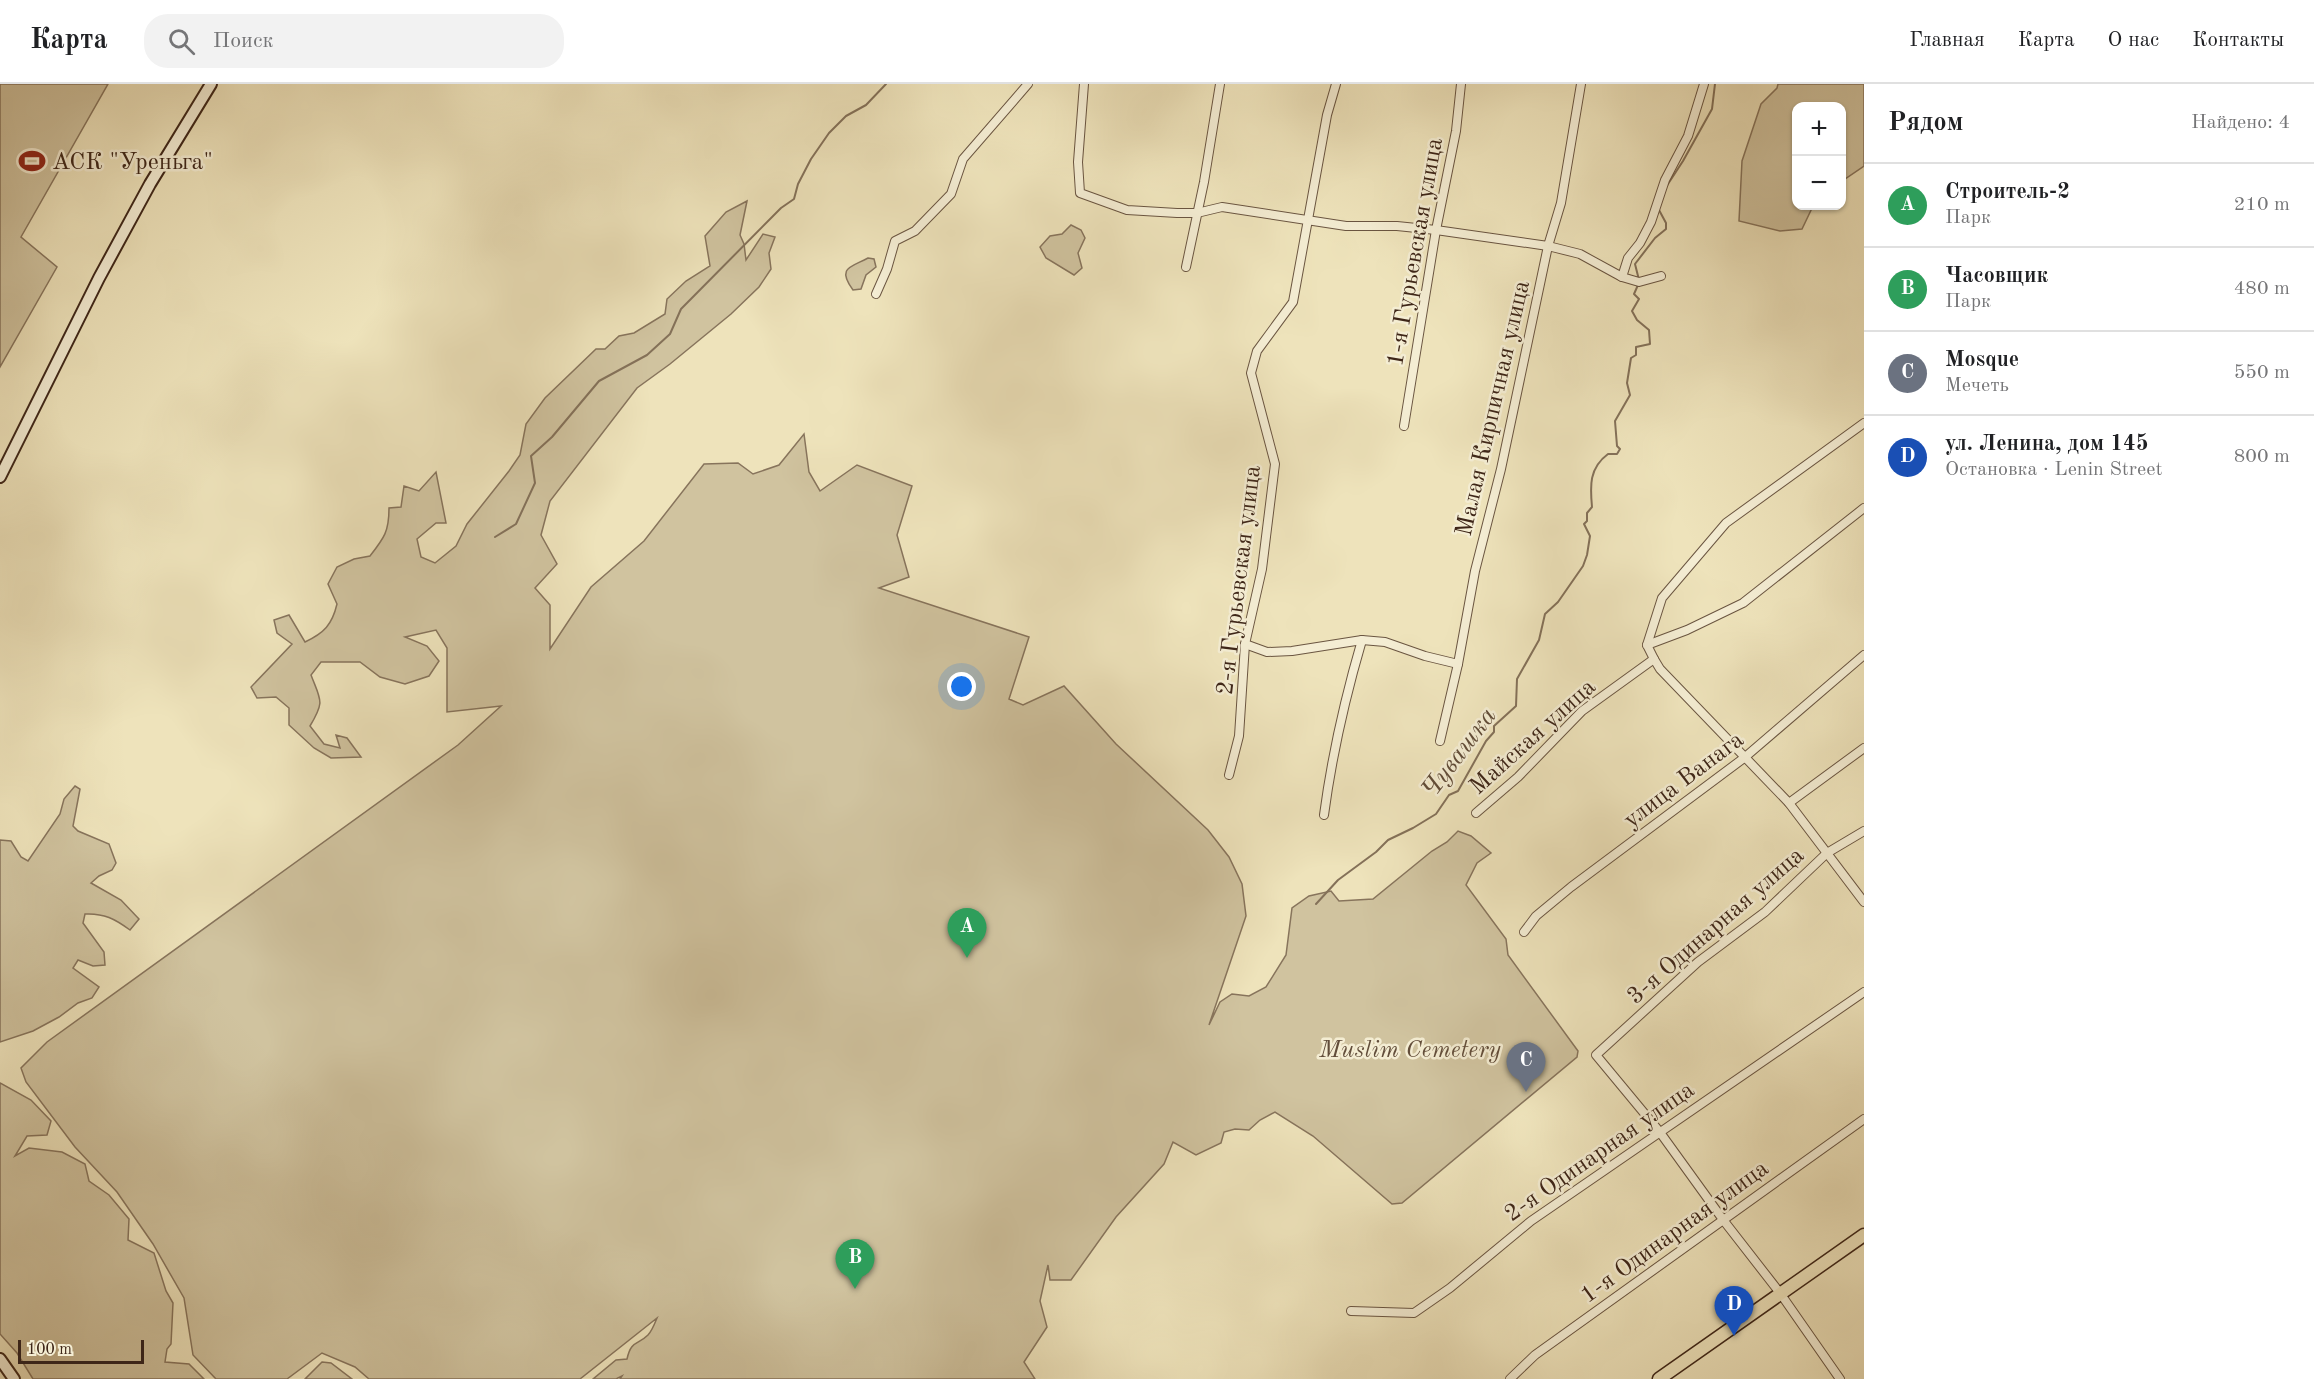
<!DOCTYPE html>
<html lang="ru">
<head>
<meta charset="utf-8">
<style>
	:root { --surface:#fff; --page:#f2f2f2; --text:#202124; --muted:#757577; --line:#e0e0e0; --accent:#8f2418 }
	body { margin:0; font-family:"Old Standard TT",serif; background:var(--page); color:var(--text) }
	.controls { position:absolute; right:18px; top:18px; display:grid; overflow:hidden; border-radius:12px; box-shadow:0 2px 4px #0004 }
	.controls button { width:54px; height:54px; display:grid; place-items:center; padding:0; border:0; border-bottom:2px solid var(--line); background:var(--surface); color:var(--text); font:30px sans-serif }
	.scale { position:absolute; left:18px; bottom:15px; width:126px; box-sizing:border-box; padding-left:6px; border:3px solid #3e2618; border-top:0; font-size:16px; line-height:21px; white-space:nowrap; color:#3e2618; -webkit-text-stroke:4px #f4edd3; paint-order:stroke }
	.you { position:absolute; left:962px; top:603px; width:21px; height:21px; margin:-15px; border:4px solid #fff; border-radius:50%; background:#1a73e8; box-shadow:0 0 0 9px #1a73e833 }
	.badge { display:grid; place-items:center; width:39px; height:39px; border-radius:50%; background:var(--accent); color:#fff; font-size:20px; font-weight:700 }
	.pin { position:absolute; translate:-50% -50px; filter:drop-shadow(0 2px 3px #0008) }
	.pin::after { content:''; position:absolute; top:32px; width:21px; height:18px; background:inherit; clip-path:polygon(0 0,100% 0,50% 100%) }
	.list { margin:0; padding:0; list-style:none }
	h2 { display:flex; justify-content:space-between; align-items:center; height:78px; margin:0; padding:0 24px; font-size:26px }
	h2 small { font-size:20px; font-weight:400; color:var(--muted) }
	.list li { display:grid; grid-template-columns:39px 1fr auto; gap:18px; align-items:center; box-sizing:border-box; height:84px; padding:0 24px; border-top:2px solid var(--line) }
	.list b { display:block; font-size:22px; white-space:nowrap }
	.list p { margin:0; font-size:20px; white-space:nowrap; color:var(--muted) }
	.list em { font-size:20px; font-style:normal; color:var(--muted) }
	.icon { flex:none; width:33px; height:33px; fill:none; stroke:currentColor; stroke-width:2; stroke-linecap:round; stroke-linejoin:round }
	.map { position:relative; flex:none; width:1864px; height:1295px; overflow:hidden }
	header { display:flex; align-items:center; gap:36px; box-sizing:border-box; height:84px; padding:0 30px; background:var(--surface); border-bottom:2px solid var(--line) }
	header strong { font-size:28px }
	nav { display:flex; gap:33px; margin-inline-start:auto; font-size:21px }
	.search { width:420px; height:54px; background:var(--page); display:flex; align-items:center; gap:15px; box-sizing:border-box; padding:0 21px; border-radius:24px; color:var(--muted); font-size:22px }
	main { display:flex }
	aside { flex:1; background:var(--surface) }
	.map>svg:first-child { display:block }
	.green { fill:#d0c39f; stroke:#87745c; stroke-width:1.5 }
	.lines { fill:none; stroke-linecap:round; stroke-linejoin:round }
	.stream { stroke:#847159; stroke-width:2 }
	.street-casing { stroke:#6a5541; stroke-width:10 }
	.secondary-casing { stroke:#3e2618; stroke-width:14 }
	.primary-casing { stroke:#3e2618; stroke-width:15 }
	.street { stroke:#f4edd3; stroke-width:8 }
	.secondary { stroke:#f4edd3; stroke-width:10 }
	.primary { stroke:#eee3bb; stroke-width:12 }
	.labels { text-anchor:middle; stroke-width:5; stroke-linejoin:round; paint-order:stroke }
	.poi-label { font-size:24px; fill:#3e2618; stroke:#f4edd3; text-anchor:start }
	.street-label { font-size:24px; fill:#3e2618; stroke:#f4edd3 }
	.park-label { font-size:24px; font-style:italic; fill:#624d3a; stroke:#f4edd3 }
	.water-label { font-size:26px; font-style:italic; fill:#614c38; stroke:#f4edd3 }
</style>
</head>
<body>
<header>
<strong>Карта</strong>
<div class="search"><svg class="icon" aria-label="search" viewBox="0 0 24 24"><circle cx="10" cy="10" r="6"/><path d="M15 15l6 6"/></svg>Поиск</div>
<nav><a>Главная</a><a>Карта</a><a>О нас</a><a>Контакты</a></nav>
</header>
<main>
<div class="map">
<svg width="1864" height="1295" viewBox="0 0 1864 1295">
	<rect width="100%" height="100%" fill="#eee3bb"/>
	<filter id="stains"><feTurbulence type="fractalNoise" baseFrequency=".00333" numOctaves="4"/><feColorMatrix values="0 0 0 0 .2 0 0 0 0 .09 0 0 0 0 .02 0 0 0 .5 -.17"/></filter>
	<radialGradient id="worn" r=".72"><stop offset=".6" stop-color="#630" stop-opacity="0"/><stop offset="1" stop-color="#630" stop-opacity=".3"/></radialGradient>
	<!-- green -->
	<g class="green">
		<polygon points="0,0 108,0 21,153 57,183 0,283"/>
		<polygon points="1778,0 1864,0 1864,82 1842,97 1842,22 1796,22 1796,122 1813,122 1802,145 1780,147 1739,137 1742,77 1761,20 1777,4"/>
		<path d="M747 117 740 151 744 160 746 176 763 150 775 153 769 169 771 185 759 203 731 230 670 280 637 304 550 417 541 451 557 480 535 504 550 521V565L591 503 644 457 704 380 738 379 753 390 779 381 804 350 809 388 820 407 857 381 912 402 897 451 909 493 879 504 1029 553 1009 615 1023 621 1064 602 1116 660 1208 746 1229 773 1242 800 1246 832 1209 941 1220 918 1232 910 1249 912 1266 903 1286 871 1292 824 1309 812 1331 807 1339 817 1373 815 1432 767 1447 758 1458 747 1471 752 1491 769 1477 779 1466 801 1506 855 1508 871 1578 967 1577 973 1402 1119 1392 1120 1313 1052 1275 1028 1260 1036 1249 1046 1235 1045 1224 1048 1221 1059 1196 1071 1173 1058 1164 1080 1116 1133 1071 1196H1050L1048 1181 1040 1217 1047 1243 1024 1278 1035 1295H620L622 1292 616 1295H593L616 1276 627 1275C631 1256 638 1261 648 1251 652 1247 655 1239 657 1234L580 1295H369L355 1283 322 1269 287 1295H216L193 1271 184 1214 153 1160 117 1108 75 1063 26 998 21 984 47 958 458 661 501 622 447 628V564L436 546 405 553 427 562 439 577 429 592 405 600 380 593 360 578H321L311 591C321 617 325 617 310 642L324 660 340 664 336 651 347 654 361 673 331 674 314 664 289 641V624L276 613 257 614 251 603 292 560 277 549 274 536 289 531 305 558C324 549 332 541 337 520L328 500 337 483 354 475 370 472C384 454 389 448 389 424L401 423 404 402 419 407 436 388 446 439H436L417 455 421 473 435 479 456 462 467 440 509 387 520 371 526 340 545 314 596 265H605L619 252 634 249 665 230 667 215 686 197 710 182 705 152 726 128Z"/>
		<polygon points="1071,141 1081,146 1085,154 1078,169 1082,184 1074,191 1046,174 1040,163 1050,152 1062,150"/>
		<path d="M868 174 874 175 876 183 866 191 861 205 853 206C836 183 852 183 868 174Z"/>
		<path d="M75 702 80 705 73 742 78 747 109 760 116 779 112 786 99 792 91 799 121 816 139 835 130 846C115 835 104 829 85 830L83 839 104 868 105 881 93 882 78 876 73 884 99 903 92 914 78 919 59 933 33 947 0 958V756L11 757 21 773 28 777 60 730 64 715Z"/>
		<polygon points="0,999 31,1016 51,1037 47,1051 27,1052 15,1072 29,1064 62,1068 85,1080 89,1097 109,1111 129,1135 128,1156 154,1169 166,1207 173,1219 171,1260 167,1265 165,1278 189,1280 204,1295 33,1295 17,1269 0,1250"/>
		<polygon points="322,1278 331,1279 352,1295 305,1295"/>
	</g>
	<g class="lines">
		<!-- stream -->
		<g class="stream">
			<polyline points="1666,103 1683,77 1712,25 1715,0"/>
			<polyline points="1639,196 1635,180 1655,154 1666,145 1666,139 1659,126"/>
			<polyline points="495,453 516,440 535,399 531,372 552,353 599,297 647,271 670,250 681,225 781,124 794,115 798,100 811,75 829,49 846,32 866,21 886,0"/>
			<path d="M1316 820 1338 796 1376 768 1388 756 1413 744 1436 730 1449 711 1458 707 1486 657 1494 648V642L1516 622 1517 595 1539 556 1545 530 1558 518 1583 482 1587 471 1590 452 1584 440 1587 437V429L1592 423C1590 402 1589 384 1608 370H1617L1620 365 1617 362 1615 337 1630 311 1627 299 1631 274 1636 271V263L1650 260 1649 246 1637 236 1632 227 1639 215 1634 210 1638 201"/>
		</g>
		<!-- street casing -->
		<g class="street-casing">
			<g id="street">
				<polyline points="1084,0 1078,78 1080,109 1127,126 1177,129 1197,129 1222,123 1346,142 1397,142 1436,146 1548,162 1580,170 1622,193 1639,198 1661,192"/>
				<polyline points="1186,183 1204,98 1220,0"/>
				<polyline points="1622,193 1628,174 1640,159 1651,138 1665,96 1688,52 1704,0"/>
				<polyline points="876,210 887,185 895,157 915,147 951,110 963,75 1028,0"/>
				<polyline points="1404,342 1436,146 1456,47 1461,0"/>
				<polyline points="1245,560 1267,568 1292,567 1362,556 1385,558 1425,572 1458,580"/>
				<polyline points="1647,561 1662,514 1726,439 1864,339"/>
				<polyline points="1654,575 1660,585 1789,719 1864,818"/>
				<polyline points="1440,657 1458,580 1475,487 1501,385 1548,162 1561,119 1581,0"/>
				<polyline points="1229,691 1239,652 1245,560 1262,485 1275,380 1251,289 1257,267 1293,218 1327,31 1336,0"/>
				<polyline points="1789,719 1864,664"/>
				<polyline points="1476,729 1518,693 1582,627 1654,575 1647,561 1687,546 1743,519 1864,424"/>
				<path d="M1324 731C1332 671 1345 614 1362 556"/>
				<polyline points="1524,848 1536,832 1571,803 1744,674 1864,571"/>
				<polyline points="1351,1227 1414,1229 1450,1204 1531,1137 1864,908"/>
				<polyline points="1510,1295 1535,1271 1864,1035"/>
				<polyline points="1840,1295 1780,1209 1724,1137 1659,1047 1596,971 1698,878 1765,828 1827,769 1864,747"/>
			</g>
		</g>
		<!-- secondary casing -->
		<g class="secondary-casing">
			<g id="secondary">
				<polyline points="0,393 99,194 150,100 211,0"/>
				<polyline points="0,1275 14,1295"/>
			</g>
		</g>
		<!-- primary casing -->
		<g class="primary-casing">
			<polyline id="primary" points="1659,1295 1864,1151"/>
		</g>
		<!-- street -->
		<use href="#street" class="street"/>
		<!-- secondary -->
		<use href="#secondary" class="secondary"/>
		<!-- primary -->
		<use href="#primary" class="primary"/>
	</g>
	<!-- icons -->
	<defs>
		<g id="stadium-bare" transform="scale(2.07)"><path d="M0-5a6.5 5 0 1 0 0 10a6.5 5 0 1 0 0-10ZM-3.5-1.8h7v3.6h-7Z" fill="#8f2418" stroke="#f4edd3" stroke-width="2.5" paint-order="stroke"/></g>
	</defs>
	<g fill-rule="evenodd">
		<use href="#stadium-bare" x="32" y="77"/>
	</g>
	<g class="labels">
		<!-- poi labels -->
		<g class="poi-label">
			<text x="52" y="85">АСК "Уреньга"</text>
		</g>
		<!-- street labels -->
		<g class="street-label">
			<text transform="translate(1414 168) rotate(-80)" y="8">1-я Гурьевская улица</text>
			<text transform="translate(1492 324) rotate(-77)" y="8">Малая Кирпичная улица</text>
			<text transform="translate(1238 496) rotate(-83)" y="8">2-я Гурьевская улица</text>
			<text transform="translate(1532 652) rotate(-42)" y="8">Майская улица</text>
			<text transform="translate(1683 695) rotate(-37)" y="8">улица Ванага</text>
			<text transform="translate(1715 841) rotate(-41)" y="8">3-я Одинарная улица</text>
			<text transform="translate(1599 1067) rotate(-35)" y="8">2-я Одинарная улица</text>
			<text transform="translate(1674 1147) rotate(-36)" y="8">1-я Одинарная улица</text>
		</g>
		<!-- park labels -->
		<g class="park-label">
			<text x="1410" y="973">Muslim Cemetery</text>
		</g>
		<!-- water labels -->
		<g class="water-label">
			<text transform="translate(1458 668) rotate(-53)" y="9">Чувашка</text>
		</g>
	</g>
	<rect width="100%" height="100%" filter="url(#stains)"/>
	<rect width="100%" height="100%" fill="url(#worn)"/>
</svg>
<div class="controls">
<button>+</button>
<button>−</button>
</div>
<div class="scale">100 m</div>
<div class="you"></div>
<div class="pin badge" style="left:967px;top:874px;background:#2e9e5b">A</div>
<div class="pin badge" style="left:855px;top:1205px;background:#2e9e5b">B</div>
<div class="pin badge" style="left:1526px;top:1008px;background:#6b7280">C</div>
<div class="pin badge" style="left:1734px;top:1252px;background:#1a4fb4">D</div>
</div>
<aside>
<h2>Рядом<small>Найдено: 4</small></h2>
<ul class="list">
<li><span class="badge" style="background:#2e9e5b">A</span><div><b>Строитель-2</b><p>Парк</p></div><em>210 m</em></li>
<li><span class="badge" style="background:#2e9e5b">B</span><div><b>Часовщик</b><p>Парк</p></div><em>480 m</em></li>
<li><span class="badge" style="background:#6b7280">C</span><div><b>Mosque</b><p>Мечеть</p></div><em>550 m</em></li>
<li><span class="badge" style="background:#1a4fb4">D</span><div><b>ул. Ленина, дом 145</b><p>Остановка · Lenin Street</p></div><em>800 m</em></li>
</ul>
</aside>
</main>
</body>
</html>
